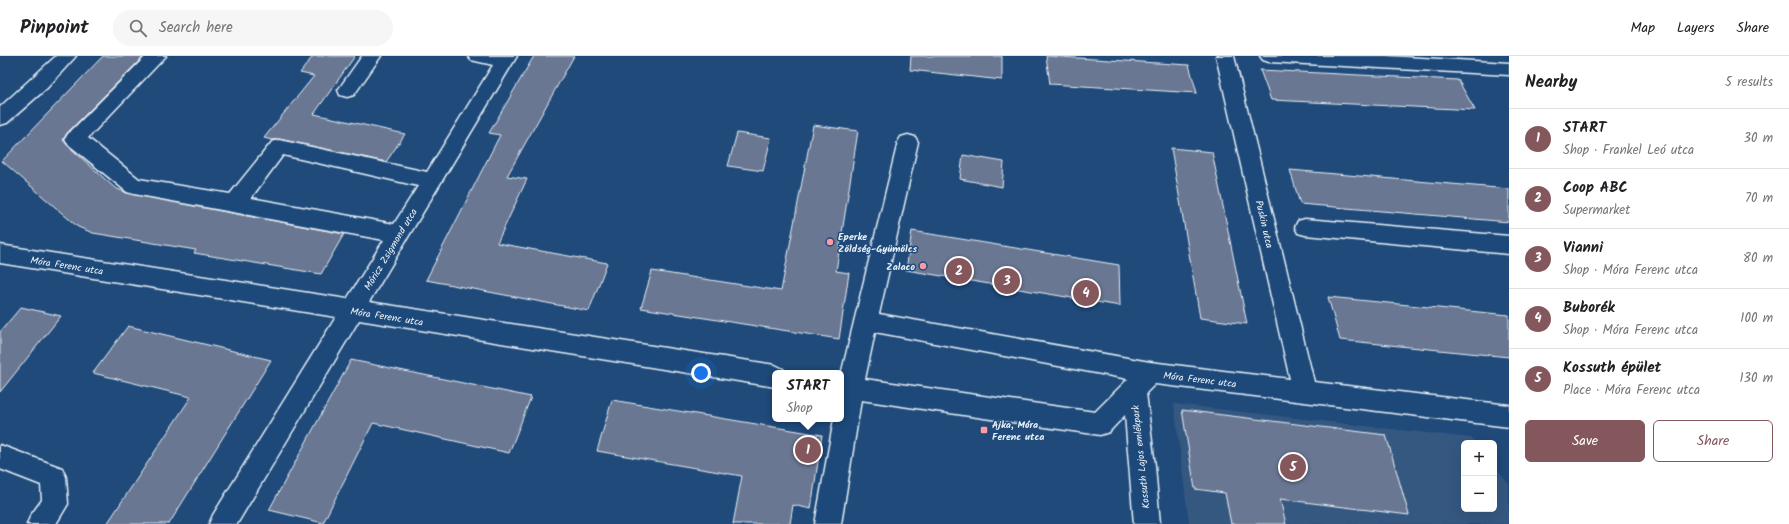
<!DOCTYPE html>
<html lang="en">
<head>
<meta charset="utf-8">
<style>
	:root { --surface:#fff; --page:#f6f6f6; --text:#202124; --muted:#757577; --line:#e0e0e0; --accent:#84575d }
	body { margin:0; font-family:Kalam,sans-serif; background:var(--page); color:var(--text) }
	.controls { position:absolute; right:12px; bottom:12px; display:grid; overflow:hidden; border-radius:6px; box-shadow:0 4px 16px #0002 }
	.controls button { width:36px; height:36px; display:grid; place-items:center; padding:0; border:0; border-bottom:1px solid var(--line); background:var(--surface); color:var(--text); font:20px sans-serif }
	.you { position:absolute; left:701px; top:317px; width:14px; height:14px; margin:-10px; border:3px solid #fff; border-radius:50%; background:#1a73e8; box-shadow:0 0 0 6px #1a73e833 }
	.badge { display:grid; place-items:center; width:26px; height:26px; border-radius:50%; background:var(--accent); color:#fff; font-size:13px; font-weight:700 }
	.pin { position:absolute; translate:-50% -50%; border:2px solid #fff; box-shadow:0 1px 4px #0006 }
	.popup { position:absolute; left:772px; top:314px; width:72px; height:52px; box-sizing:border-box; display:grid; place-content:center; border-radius:6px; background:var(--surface); filter:drop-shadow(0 1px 3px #0005); font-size:13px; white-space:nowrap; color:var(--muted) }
	.popup b { font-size:15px; color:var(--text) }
	.popup::after { content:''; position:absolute; left:50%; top:100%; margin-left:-8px; border:8px solid transparent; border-top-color:var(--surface) }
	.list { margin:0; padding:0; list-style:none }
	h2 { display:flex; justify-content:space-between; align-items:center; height:52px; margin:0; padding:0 16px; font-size:17px }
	h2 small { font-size:13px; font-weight:400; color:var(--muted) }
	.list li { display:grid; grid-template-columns:26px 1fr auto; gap:12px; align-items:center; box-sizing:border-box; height:60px; padding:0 16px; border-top:1px solid var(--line) }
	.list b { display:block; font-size:15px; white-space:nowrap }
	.list p { margin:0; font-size:13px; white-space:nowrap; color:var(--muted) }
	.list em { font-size:13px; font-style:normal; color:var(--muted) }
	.actions { display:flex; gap:8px; padding:12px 16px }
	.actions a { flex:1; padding:9px 0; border:1px solid var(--accent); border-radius:6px; text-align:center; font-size:14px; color:var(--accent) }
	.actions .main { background:var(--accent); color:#fff }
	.icon { flex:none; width:22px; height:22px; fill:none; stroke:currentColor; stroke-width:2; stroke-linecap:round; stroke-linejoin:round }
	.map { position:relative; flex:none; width:1509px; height:468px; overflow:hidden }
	header { display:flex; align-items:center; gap:24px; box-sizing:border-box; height:56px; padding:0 20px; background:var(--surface); border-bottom:1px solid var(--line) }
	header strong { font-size:19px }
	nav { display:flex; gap:22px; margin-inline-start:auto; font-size:14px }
	.search { width:280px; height:36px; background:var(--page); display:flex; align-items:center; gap:10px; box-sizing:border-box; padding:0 14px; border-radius:22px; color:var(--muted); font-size:15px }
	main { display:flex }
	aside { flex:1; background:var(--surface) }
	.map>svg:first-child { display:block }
	.built { fill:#365881 }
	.building { fill:#6b7792; stroke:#e8f1f8 }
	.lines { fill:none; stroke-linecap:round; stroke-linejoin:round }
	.minor-casing { stroke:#e8f1f8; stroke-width:3 }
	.minor { fill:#1f4a7a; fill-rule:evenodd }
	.poi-dot { fill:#ff9aa2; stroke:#1f4a7a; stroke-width:1.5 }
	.labels { text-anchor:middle; stroke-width:3; stroke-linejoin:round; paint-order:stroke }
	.street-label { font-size:10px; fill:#e8f1f8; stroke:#1f4a7a }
	.poi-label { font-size:10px; font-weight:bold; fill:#e8f1f8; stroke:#1f4a7a; text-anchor:start }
</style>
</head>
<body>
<header>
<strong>Pinpoint</strong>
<div class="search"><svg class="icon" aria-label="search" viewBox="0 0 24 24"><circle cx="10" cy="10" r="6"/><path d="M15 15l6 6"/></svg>Search here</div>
<nav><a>Map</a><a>Layers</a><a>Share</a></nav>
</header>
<main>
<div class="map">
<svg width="1509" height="468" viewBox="0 0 1509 468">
	<rect width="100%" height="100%" fill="#1f4a7a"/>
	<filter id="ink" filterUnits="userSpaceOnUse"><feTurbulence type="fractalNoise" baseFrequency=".025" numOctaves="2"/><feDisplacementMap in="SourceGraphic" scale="8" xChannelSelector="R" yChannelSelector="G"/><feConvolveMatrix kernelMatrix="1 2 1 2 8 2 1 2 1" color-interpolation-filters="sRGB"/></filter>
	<g filter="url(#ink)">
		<!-- built -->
		<polygon class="built" points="1174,348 1471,382 1475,387 1464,387 1464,453 1494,453 1494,410 1509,428 1509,468 1189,468"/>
		<!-- building -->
		<g class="building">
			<polygon points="103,0 144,0 67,77 63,84 67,89 115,132 127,137 344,178 321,218 194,197 196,194 93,177 78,171 2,105"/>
			<polygon points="313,0 355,0 314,58 405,78 386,106 279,83 272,84 264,82 314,20 300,17"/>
			<polygon points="534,0 574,0 507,120 527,123 497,187 607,207 589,255 426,224 500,79 489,77"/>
			<polygon points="911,0 1002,0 1002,24 910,14"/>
			<polygon points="1046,0 1189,9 1197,37 1050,28"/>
			<polygon points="1260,14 1458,24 1475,54 1271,44"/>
			<polygon points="813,69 858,75 836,215 849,217 839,283 641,252 652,215 781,235"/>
			<polygon points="737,77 771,82 763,115 728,110"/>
			<polygon points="1171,92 1212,96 1247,268 1200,262"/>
			<polygon points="963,99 1004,106 1002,131 960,123"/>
			<polygon points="1290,114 1509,133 1509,166 1300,148"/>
			<polygon points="912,175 1119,209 1120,250 906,214"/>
			<polygon points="1328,241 1509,259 1509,301 1340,284"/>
			<polygon points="21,251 61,260 0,336 0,276"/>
			<polygon points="128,270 271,304 169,468 107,468 191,341 93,317"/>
			<polygon points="351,304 531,341 509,397 373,367 323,467 269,454"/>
			<polygon points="612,344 822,379 811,453 793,449 790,468 733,468 742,420 597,395"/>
			<polygon points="1182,354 1386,379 1409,459 1280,443 1286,468 1231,468 1225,437 1195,433"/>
		</g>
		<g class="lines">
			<!-- minor casing -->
			<g class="minor-casing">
				<g id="minor">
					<polygon points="56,0 76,0 47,32 7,67 0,69 0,51"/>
					<path d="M146 0H166L88 82 139 123 230 138 272 86 279 84 427 116 493 9 471 4 468 0H517L369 246 775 309 783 313 785 317H775V331L359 264 237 468H209L213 459 336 261 0 207V189L347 243 384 184 134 138 127 136 68 88 65 83 68 78ZM283 99 418 130 394 168 251 142Z"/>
					<polygon points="362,0 381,0 354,39 347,41 340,39 338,34"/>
					<path d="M1216 0H1234L1314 326 1509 349V371L1155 328 1146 337 1155 410 1160 468H1134L1125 359 1109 376 1100 379 861 344 841 468H815L834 363H841V319L898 86 901 81 908 79 915 81 918 86 879 258 1150 306 1290 323ZM875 276 1128 323 1095 356 865 323Z"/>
					<polygon points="1260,0 1386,0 1509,7 1509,19 1269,6 1263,4"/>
					<polygon points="1305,163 1509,180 1509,198 1305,179 1298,177 1295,171 1298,165"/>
					<polygon points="0,389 62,412 66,421 68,448 56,468 27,468 31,459 42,444 41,429 0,413"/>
				</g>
			</g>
			<!-- minor -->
			<use href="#minor" class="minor"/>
		</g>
	</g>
	<!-- markers -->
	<g class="poi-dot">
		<circle cx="830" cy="186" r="4"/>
		<circle cx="923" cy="210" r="4"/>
		<rect x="980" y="370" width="8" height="8" rx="2"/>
	</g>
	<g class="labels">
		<!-- street labels -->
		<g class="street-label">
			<text transform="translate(1265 168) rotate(77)" y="4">Puskin utca</text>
			<text transform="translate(390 193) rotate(-59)" y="4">Móricz Zsigmond utca</text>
			<text transform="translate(67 209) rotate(9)" y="4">Móra Ferenc utca</text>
			<text transform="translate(387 260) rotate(9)" y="4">Móra Ferenc utca</text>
			<text transform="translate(1200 323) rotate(7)" y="4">Móra Ferenc utca</text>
			<text transform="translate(1140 401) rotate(-96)" y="4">Kossuth Lajos emlékpark</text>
		</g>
		<!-- poi labels -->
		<g class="poi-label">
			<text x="838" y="184">Eperke<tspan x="838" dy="12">Zöldség-Gyümölcs</tspan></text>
			<text x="915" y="214" text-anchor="end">Zalaco</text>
			<text x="992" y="372">Ajka, Móra<tspan x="992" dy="12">Ferenc utca</tspan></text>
		</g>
	</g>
</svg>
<div class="controls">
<button>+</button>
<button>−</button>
</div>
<div class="you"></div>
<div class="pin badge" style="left:808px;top:394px">1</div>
<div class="popup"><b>START</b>Shop</div>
<div class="pin badge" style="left:959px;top:215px">2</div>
<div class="pin badge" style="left:1007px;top:225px">3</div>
<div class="pin badge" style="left:1086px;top:237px">4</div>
<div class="pin badge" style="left:1293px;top:411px">5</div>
</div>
<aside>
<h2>Nearby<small>5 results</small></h2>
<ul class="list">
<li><span class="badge">1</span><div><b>START</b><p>Shop · Frankel Leó utca</p></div><em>30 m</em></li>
<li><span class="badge">2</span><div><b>Coop ABC</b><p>Supermarket</p></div><em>70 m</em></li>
<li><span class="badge">3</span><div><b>Vianni</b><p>Shop · Móra Ferenc utca</p></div><em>80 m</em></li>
<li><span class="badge">4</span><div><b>Buborék</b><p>Shop · Móra Ferenc utca</p></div><em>100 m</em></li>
<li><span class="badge">5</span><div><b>Kossuth épület</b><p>Place · Móra Ferenc utca</p></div><em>130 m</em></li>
</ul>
<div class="actions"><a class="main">Save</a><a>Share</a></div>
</aside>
</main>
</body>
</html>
